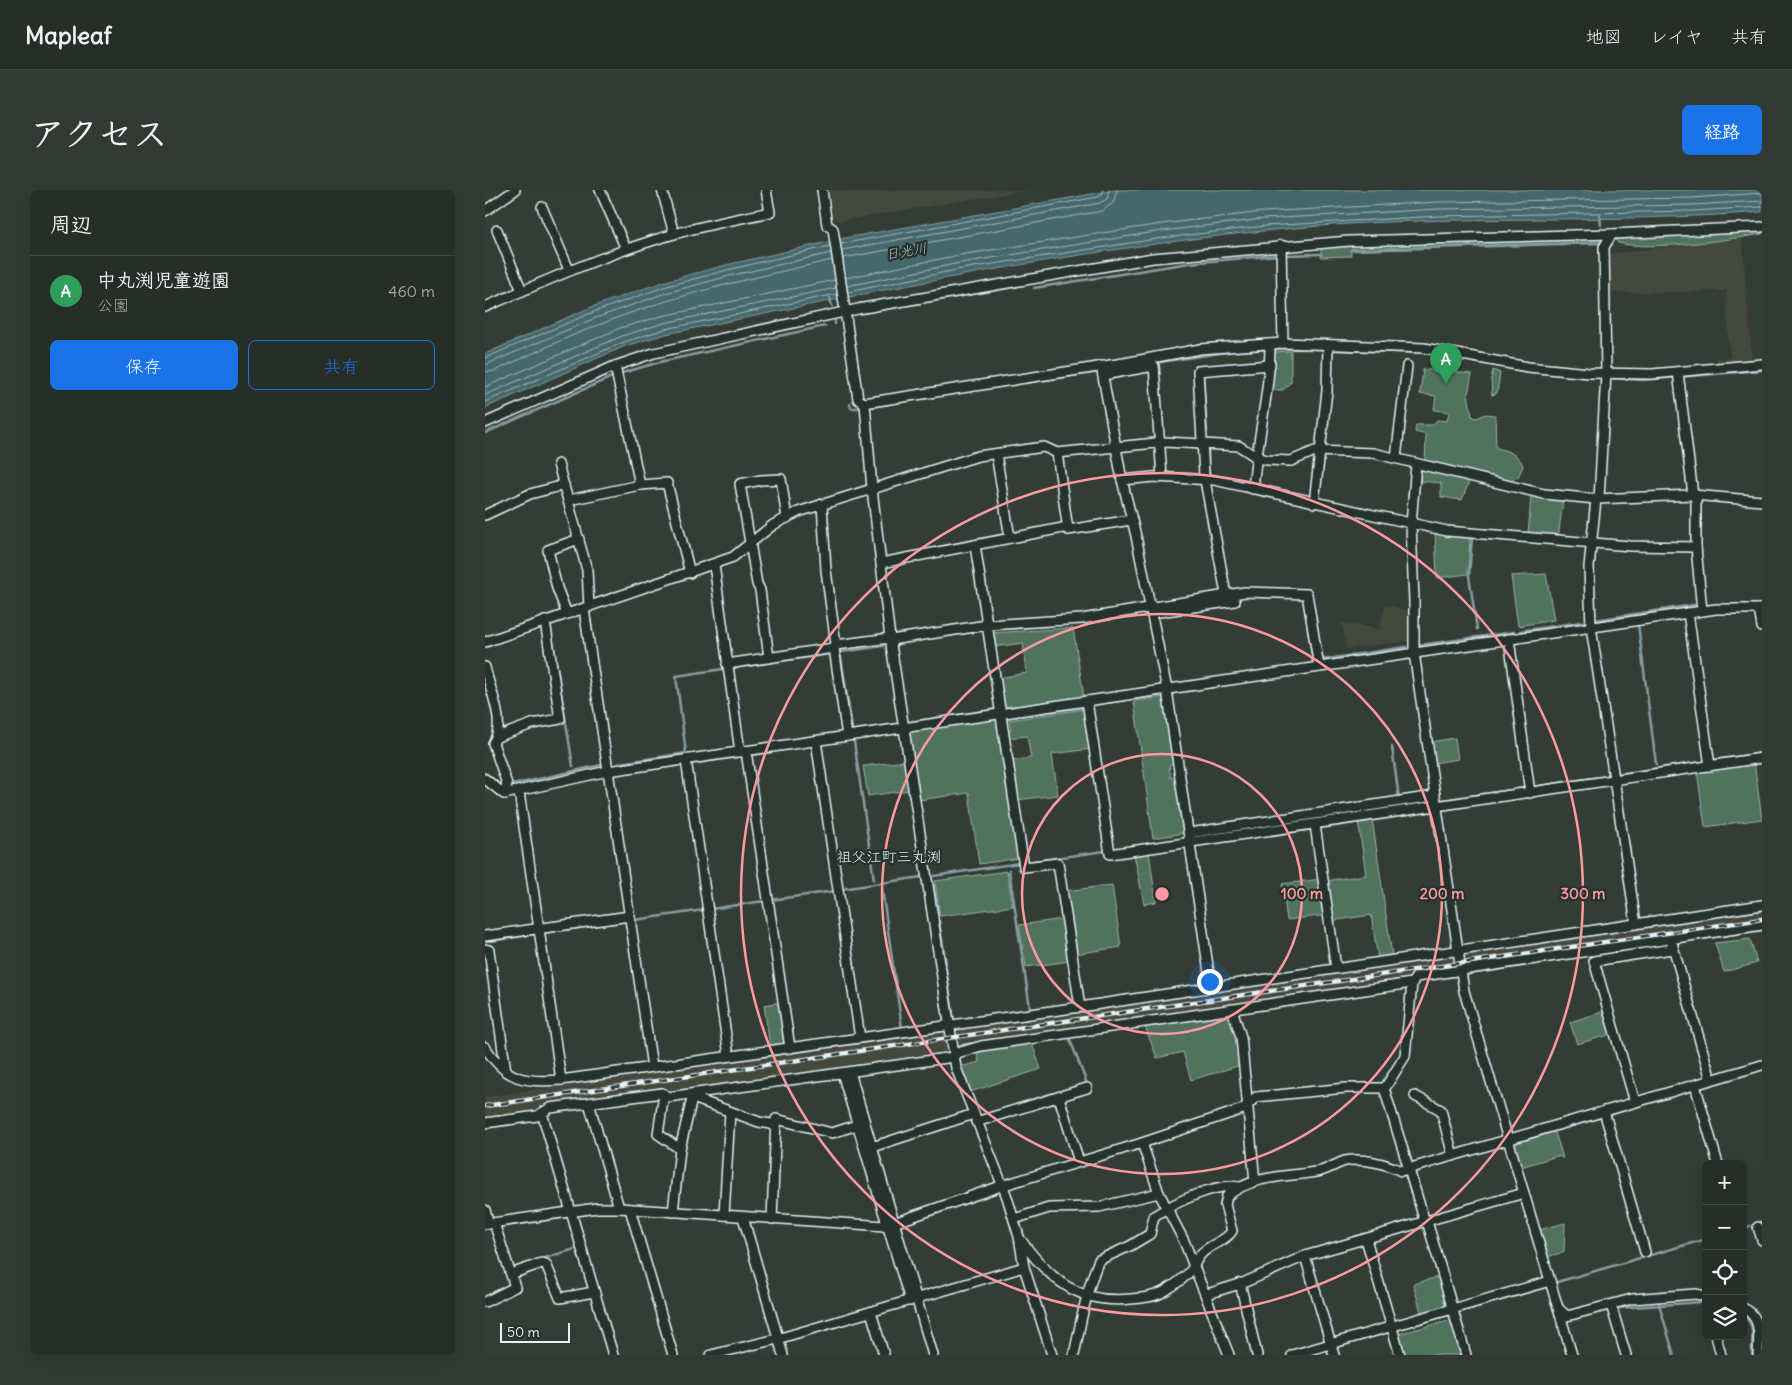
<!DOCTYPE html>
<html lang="ja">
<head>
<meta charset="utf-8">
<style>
	:root { --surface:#272e28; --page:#333a34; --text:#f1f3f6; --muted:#a4a8a8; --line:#434a45; --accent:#1a73e8 }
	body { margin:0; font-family:Delius,"Klee One",sans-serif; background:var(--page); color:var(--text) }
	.controls { position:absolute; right:15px; bottom:15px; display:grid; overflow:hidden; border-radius:8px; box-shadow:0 5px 20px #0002 }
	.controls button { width:45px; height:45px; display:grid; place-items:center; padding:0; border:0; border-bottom:1px solid var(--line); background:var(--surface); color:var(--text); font:25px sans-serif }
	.scale { position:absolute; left:15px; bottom:12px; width:70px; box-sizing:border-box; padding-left:5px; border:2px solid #e8f1f8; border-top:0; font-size:14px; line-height:18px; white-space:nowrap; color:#e8f1f8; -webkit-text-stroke:4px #26332d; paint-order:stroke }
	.you { position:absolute; left:724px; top:791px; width:18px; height:18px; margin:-12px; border:4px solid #fff; border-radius:50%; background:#1a73e8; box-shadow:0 0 0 8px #1a73e833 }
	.badge { display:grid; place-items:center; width:32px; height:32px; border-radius:50%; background:var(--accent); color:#fff; font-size:16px; font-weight:700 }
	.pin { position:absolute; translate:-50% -41px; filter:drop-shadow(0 1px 2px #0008) }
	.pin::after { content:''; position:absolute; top:26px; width:18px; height:15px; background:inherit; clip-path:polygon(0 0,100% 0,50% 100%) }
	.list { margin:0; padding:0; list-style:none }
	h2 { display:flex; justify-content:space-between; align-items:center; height:65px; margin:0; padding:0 20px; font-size:21px }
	h2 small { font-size:16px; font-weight:400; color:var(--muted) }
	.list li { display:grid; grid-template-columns:32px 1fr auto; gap:15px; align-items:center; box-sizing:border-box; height:70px; padding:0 20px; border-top:1px solid var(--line) }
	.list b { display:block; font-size:19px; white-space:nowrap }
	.list p { margin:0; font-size:16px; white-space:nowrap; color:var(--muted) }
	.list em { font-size:16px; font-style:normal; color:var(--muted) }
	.actions { display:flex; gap:10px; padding:15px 20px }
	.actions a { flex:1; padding:11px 0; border:1px solid var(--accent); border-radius:8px; text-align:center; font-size:18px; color:var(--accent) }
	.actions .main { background:var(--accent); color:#fff }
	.icon { flex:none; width:28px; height:28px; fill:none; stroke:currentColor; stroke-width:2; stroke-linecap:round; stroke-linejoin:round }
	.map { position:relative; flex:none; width:1277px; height:1165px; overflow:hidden; border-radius:8px }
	header { display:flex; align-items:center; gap:30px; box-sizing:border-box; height:70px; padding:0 25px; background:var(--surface); border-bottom:1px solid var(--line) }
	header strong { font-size:24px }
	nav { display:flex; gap:28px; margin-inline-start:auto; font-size:18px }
	.intro { display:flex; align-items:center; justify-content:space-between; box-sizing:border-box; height:120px; padding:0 30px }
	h1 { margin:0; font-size:35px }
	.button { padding:12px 22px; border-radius:8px; background:var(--accent); color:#fff; font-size:18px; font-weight:700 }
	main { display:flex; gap:30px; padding:0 30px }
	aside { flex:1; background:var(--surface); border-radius:8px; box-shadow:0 5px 20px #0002 }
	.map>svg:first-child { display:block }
	.built { fill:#44483e }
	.green { fill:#51735d; stroke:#9cb2aa }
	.water { fill:#45676c; stroke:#869ea4 }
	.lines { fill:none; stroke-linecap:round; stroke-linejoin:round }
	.shore { stroke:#a7bac0; stroke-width:1 }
	.stream { stroke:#869ea4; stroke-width:2.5 }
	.minor-casing { stroke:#e8f1f8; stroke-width:12 }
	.minor { stroke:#26332d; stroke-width:9 }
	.rail-casing { stroke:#e8f1f8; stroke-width:4.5 }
	.rail { stroke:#26332d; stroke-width:2.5; stroke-dasharray:8; stroke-linecap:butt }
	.ring { fill:none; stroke:#ff9aa2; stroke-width:2.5 }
	.labels { text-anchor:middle; stroke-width:4.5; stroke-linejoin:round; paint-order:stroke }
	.water-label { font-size:14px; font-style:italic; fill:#a7bac0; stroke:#26332d }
	.quarter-label { font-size:15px; fill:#e8f1f8; stroke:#26332d }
	.centre { fill:#ff9aa2; stroke:#26332d; stroke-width:2.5 }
	.ring-label { font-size:15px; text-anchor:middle; font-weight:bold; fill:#ff9aa2; stroke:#26332d; stroke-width:4.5; stroke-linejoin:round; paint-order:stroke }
</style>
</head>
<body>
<header>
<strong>Mapleaf</strong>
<nav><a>地図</a><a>レイヤ</a><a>共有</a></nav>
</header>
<div class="intro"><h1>アクセス</h1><a class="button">経路</a></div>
<main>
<aside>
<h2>周辺<small></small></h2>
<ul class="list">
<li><span class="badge" style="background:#2e9e5b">A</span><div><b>中丸渕児童遊園</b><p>公園</p></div><em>460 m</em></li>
</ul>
<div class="actions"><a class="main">保存</a><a>共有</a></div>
</aside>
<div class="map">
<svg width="1277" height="1165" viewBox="0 0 1277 1165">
	<rect width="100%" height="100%" fill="#343d35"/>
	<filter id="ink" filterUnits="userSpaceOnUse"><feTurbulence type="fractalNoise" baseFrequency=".02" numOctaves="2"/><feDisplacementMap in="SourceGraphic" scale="10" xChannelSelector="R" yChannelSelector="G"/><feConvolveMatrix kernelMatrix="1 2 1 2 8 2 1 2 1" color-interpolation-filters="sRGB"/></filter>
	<g filter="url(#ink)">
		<!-- built -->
		<g class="built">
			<polygon points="344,0 543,0 353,31 348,27"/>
			<polygon points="1257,49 1267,172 1232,175 1232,169 1245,168 1241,101 1122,103 1122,64"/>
			<polygon points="900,415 924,421 923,451 861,459 857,433 895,439"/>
			<polygon points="1277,721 1277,733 978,777 976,766"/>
			<polygon points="969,767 971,778 934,783 923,788 471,853 468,839"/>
			<polygon points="461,839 464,859 456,862 187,902 180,897 56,915 52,921 0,929 0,907"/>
		</g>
		<!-- green -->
		<g class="green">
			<path d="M1277 40V44C1243 50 1165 61 1133 53L1131 50 1132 47Z"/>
			<polygon points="1120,47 1119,52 866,59 866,66 836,67 836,58 804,57"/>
			<polygon points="806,161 806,192 798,200 785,200 787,162"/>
			<path d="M938 179 987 184 983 204 987 226 992 228 1000 224 1010 225 1011 258C1022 260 1035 265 1038 276L1033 287 1023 292 940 273 941 245 930 242 931 235H948L952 230 962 231 964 222 949 220 951 206 935 204Z"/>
			<polygon points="1008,180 1015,183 1012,203 1010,204 1007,205 1006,189"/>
			<polygon points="939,278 985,289 977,310 956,307 956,293 935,291 934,279"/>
			<polygon points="1046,305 1078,309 1073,349 1043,346"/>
			<polygon points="950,342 985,346 983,384 952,388"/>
			<polygon points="1061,384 1069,430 1033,436 1026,386"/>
			<polygon points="588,438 599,507 520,518 517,516 513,488 542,483 538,453 508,457 506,443"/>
			<polygon points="679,507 689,574 684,575 686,588 691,587 699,643 668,648 649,511"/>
			<polygon points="600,519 606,559 567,564 573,605 531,610 525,571 546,568 542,546 522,548 520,541 526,540 524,530"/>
			<polygon points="512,529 535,668 494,674 484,603 434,610 424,545 429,540"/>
			<polygon points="970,548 973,569 948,573 945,552"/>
			<polygon points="420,571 424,600 383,606 378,576"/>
			<polygon points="1269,572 1277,629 1220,637 1212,581"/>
			<polygon points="887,628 907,766 893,768 886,725 846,731 840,691 881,685 873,630"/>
			<polygon points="664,662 671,712 659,714 649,664"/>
			<polygon points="522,681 528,716 455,726 450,691"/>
			<polygon points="837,689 842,725 802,730 797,694"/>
			<polygon points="627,695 636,757 589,764 580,701"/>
			<polygon points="579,729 586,771 541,777 534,735"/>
			<polygon points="1265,749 1272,773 1239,782 1230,753"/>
			<polygon points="297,812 302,853 285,856 279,815"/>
			<polygon points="745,821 754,848 756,875 706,890 698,862 672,868 659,834"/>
			<polygon points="1120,821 1127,844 1092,854 1085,832"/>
			<polygon points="546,851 556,879 485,902 475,877 494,872 491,861"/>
			<polygon points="1069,939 1078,968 1072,966 1036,977 1029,955 1033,949"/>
			<polygon points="1080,1033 1079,1062 1062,1067 1054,1040"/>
			<polygon points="956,1086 964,1116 937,1125 928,1094"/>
			<polygon points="966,1130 978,1165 917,1165 912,1147 913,1144"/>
		</g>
		<!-- water -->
		<path class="water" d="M630 0H1277V22C1128 34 973 24 822 37 606 55 393 101 181 144L140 156 0 218V164L104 118 178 92 241 75 360 48Z"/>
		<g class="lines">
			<!-- shore -->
			<g class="shore">
				<polyline points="356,54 613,7 617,5 618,0"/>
				<polyline points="357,60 615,13 622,9 624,0"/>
				<polyline points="358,68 617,21 628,13 632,0"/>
				<polyline points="361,88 474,65 676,34 778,22 954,12 1207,8 1277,3"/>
				<polyline points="362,96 475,73 677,41 779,29 954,19 1207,15 1277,11"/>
				<polyline points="363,102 476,79 678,48 780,36 954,26 1207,21 1277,17"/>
				<polyline points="0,168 106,123 179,97 242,80 345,56"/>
				<polyline points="0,175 108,129 181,103 244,86 346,63"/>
				<path d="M0 182 9 181C43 166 77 149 111 136 187 105 267 88 347 70"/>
				<polyline points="0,197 135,138 177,126 350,90"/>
				<polyline points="0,205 137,146 179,133 351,98"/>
				<polyline points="0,212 139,152 180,139 352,104"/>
			</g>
			<!-- stream -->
			<g class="stream">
				<polyline points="1115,26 1116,35"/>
				<polyline points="866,60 1115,53"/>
				<polyline points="799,65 836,64"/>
				<polyline points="549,98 704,73 793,65"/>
				<polyline points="345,108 347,116"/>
				<polyline points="350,131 350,134"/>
				<polyline points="788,159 840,159"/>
				<polyline points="758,160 782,159"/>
				<polyline points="845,160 942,163"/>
				<polyline points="994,172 1039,181 1090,186"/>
				<polyline points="669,173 748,161"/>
				<polyline points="137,183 175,172 340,136"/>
				<polyline points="718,185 722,241"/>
				<polyline points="1123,188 1158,190 1277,180"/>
				<polyline points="541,193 614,182"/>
				<polyline points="365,214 366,218 377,218"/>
				<polyline points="382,218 419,211"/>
				<polyline points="0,243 129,186"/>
				<polyline points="723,260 724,285"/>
				<polyline points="987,347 984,386 992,439"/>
				<polyline points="820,416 828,472"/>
				<polyline points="79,430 65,435 88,576"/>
				<polyline points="1110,430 1209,415"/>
				<polyline points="1153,434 1171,574"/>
				<polyline points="506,440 563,436"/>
				<polyline points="1035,441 1103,431"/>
				<polyline points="413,453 500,440"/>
				<polyline points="935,455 1029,442"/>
				<polyline points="356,462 398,456"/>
				<polyline points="356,467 367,538"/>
				<polyline points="836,470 921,457"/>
				<polyline points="246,478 346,464"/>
				<polyline points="687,503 710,500"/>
				<polyline points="606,515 678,505"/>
				<polyline points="520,528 599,517"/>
				<polyline points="369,551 389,690"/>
				<polyline points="907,557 914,608"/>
				<polyline points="1229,570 1277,563"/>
				<polyline points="135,573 201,563 191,486 238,479"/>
				<polyline points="0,583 12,592"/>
				<polyline points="1133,584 1219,572"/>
				<polyline points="27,595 116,575"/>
				<polyline points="1050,597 1124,586"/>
				<polyline points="957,610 1040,598"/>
				<polyline points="711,646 944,612"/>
				<polyline points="542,672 620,661"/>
				<polyline points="524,680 545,818"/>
				<polyline points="449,686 534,673"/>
				<polyline points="448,692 453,724"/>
				<polyline points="357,699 436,687"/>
				<polyline points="397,699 417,838"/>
				<polyline points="286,710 350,701"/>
				<polyline points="226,719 279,711"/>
				<polyline points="150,730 219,720"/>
				<polyline points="454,731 461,774"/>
				<polyline points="58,743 140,731"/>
				<polyline points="6,751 51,744"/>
				<polyline points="1190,753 1277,740"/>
				<polyline points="977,764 1277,720"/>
				<polyline points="1055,773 1182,754"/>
				<polyline points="461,779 469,830 511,824"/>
				<polyline points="426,836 456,832"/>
				<polyline points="584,847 601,891"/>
				<polyline points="474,855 496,852"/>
				<polyline points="418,870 453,865"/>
				<polyline points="52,922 56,916 60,917"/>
				<polyline points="1275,1032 1277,1031"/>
				<polyline points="1258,1038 1265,1036"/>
				<polyline points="56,1069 90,1059"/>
				<polyline points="1072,1092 1221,1049"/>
				<polyline points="1174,1114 1189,1165"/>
				<polyline points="1135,1118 1217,1112"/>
				<path d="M1258 1126C1272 1134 1266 1152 1267 1165"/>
			</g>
			<!-- minor casing -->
			<g class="minor-casing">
				<g id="minor">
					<polyline points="115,0 141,59"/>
					<polyline points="177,0 189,44"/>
					<polyline points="337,0 342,35 348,39 373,209 380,214 387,299 405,448 471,878 522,1007 534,1047 539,1077 567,1165"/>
					<polyline points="57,17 84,80"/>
					<polyline points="0,21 30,0"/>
					<polyline points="12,40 37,101"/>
					<polyline points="796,55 798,153"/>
					<path d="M0 117C62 90 123 63 189 44 220 35 253 29 285 22L281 0"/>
					<polyline points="130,176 155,295"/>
					<polyline points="616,176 637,290 651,346 682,500 726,796"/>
					<polyline points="1193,182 1208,305"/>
					<polyline points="618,185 669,176 677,287"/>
					<polyline points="379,213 639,173 715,159 798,153 939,158 1043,177 1104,183 1167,184 1277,174"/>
					<polyline points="0,233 130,176 169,163 373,119 668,68 864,51 1127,44 1277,37"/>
					<polyline points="572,263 583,340 646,330"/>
					<polyline points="511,264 525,348"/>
					<polyline points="911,268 922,176"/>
					<polyline points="73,274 102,380 104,417"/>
					<polyline points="931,274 926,334 929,412 929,463 979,801 1087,1165"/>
					<polyline points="637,290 669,287 729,290 962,341 1145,356 1211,357"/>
					<path d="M768 299C772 250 785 203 785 154"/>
					<polyline points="1211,305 1211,357 1217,421"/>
					<polyline points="1111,309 1104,377 1106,437 1151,734"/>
					<polyline points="1114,309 1121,183 1119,57 1127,44"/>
					<polyline points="84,310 155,295 182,293 205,383"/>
					<polyline points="829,313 842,201 843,155"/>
					<polyline points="337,314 341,380 351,455 349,458 362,546"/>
					<polyline points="0,325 45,304 79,295"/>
					<polyline points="490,355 539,677 573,673 595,817"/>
					<polyline points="396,373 583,337"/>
					<polyline points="229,375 255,562"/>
					<polyline points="741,404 719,285 713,181 785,175"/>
					<polyline points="99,419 167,877"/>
					<polyline points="1274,419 1277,437"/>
					<polyline points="667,423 750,411"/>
					<polyline points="1203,423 1225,576"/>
					<polyline points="82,424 72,398 63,360 94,349"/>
					<polyline points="1024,449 1045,603"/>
					<polyline points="406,450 502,435 597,429 760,402 822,404 834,477"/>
					<polyline points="0,452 248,367 288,335 313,322 493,266 559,257 572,263 680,252 754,256 771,267 782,270 806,271 830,261 888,263 1059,304 1111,309 1208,305 1277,311"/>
					<polyline points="351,455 405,448"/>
					<polyline points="284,468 275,400 272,394 255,294 276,290 296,289 302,328"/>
					<polyline points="242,474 349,458"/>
					<path d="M0 477C4 499 22 532 8 553L22 594 19 604"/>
					<polyline points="602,511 625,664 1277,568"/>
					<polyline points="12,547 47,534 75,529 60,431"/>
					<polyline points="331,551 375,848"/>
					<polyline points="261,561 305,858"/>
					<polyline points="201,570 244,866"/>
					<polyline points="0,589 19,604 123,581 1231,419 1277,419"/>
					<polyline points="34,602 76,890"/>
					<polyline points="830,635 851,778"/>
					<polyline points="704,643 949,606"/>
					<polyline points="0,746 145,726"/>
					<polyline points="1187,753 1226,890"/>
					<polyline points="0,759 4,760 21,882"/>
					<polyline points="747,819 756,847 770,992"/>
					<path d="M0 857C21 890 39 893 76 890L595 817 1277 715"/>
					<polyline points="469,864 496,856 927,793"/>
					<polyline points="365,882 448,1165"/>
					<polyline points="357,883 425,1111"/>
					<polyline points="1210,895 1233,974"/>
					<polyline points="899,898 940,1032"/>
					<polyline points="179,904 173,944 195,959"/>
					<polyline points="930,906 956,920 968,966"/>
					<polyline points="574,907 594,972"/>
					<polyline points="208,908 274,932 291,935"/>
					<polyline points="1150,912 1109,771 1187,759"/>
					<polyline points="104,913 134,1018"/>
					<polyline points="1119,921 1160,1062"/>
					<polyline points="57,923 128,1165"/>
					<polyline points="491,932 602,898"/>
					<polyline points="0,933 52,926 65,918 177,903 183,907 469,867"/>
					<polyline points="657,953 674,1003 699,1051 744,1165"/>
					<polyline points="387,957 489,924"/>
					<polyline points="145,1019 188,1165"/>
					<polyline points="0,1020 4,1034"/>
					<polyline points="188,1022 195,959 208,904"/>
					<polyline points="239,1025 245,922"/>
					<polyline points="258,1027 298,1165"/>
					<polyline points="287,1029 291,929 347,943 372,935"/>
					<polyline points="529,1029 564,1018 614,1017 674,1003"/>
					<polyline points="942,1031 981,1165"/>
					<polyline points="0,1034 112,1018 134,1018 400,1036 516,996 657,953 758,919 771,907 861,898 900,898 920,866 927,793 931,787 1277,735"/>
					<polyline points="1273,1037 1277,1050"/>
					<path d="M535 1049C564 1089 594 1115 646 1109 658 1108 670 1107 680 1101 688 1096 701 1087 707 1079 710 1074 712 1068 717 1063 726 1054 741 1051 747 1041L740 1015 742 1006C768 985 800 987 831 982 841 981 850 974 860 971 878 968 900 973 916 981L1277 875"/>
					<polyline points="881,1049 915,1165"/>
					<polyline points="820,1066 849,1165"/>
					<polyline points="26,1084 57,1073 61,1074 75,1108 109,1102"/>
					<polyline points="755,1093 772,1165"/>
					<polyline points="722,1104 758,1093 820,1066 1039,1003"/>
					<polyline points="0,1112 30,1097 9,1033"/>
					<polyline points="1126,1115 1141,1165"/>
					<path d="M1258 1118C1277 1126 1274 1147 1273 1165"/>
					<polyline points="1074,1119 1082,1126 1147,1109 1210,1104 1221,1106"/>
					<polyline points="386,1122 399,1165"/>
					<polyline points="1231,1146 1236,1165"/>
					<polyline points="226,1165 292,1149 539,1077"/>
					<path d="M589 1165C596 1132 601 1100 614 1070L645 1056 665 1044 669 1026C689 1013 731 992 755 997"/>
					<polyline points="807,1165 1065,1091"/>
				</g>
			</g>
			<!-- minor -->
			<use href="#minor" class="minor"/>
			<!-- rail casing -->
			<g class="rail-casing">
				<polyline id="rail" points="0,916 1277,729"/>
			</g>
			<!-- rail -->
			<use href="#rail" class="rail"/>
		</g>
	</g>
	<!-- distance rings -->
	<g class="ring">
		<circle cx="677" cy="704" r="140"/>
		<circle cx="677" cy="704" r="280"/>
		<circle cx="677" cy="704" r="421"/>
	</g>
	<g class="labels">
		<!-- water labels -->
		<g class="water-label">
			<text transform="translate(421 61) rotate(-10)" y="5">日光川</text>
		</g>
		<!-- quarter labels -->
		<g class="quarter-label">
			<text x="404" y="672">祖父江町三丸渕</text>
		</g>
	</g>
	<circle cx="677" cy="704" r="8" class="centre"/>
	<g class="ring-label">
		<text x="817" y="709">100 m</text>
		<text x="957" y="709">200 m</text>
		<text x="1098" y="709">300 m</text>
	</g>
</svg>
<div class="controls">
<button>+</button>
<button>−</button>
<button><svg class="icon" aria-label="locate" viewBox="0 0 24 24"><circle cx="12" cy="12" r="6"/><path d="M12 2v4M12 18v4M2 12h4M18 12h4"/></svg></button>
<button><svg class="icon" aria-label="layers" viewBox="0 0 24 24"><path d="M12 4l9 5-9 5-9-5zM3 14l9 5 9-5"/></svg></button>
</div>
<div class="scale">50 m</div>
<div class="you"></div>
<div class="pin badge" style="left:961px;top:194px;background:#2e9e5b">A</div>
</div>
</main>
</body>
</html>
